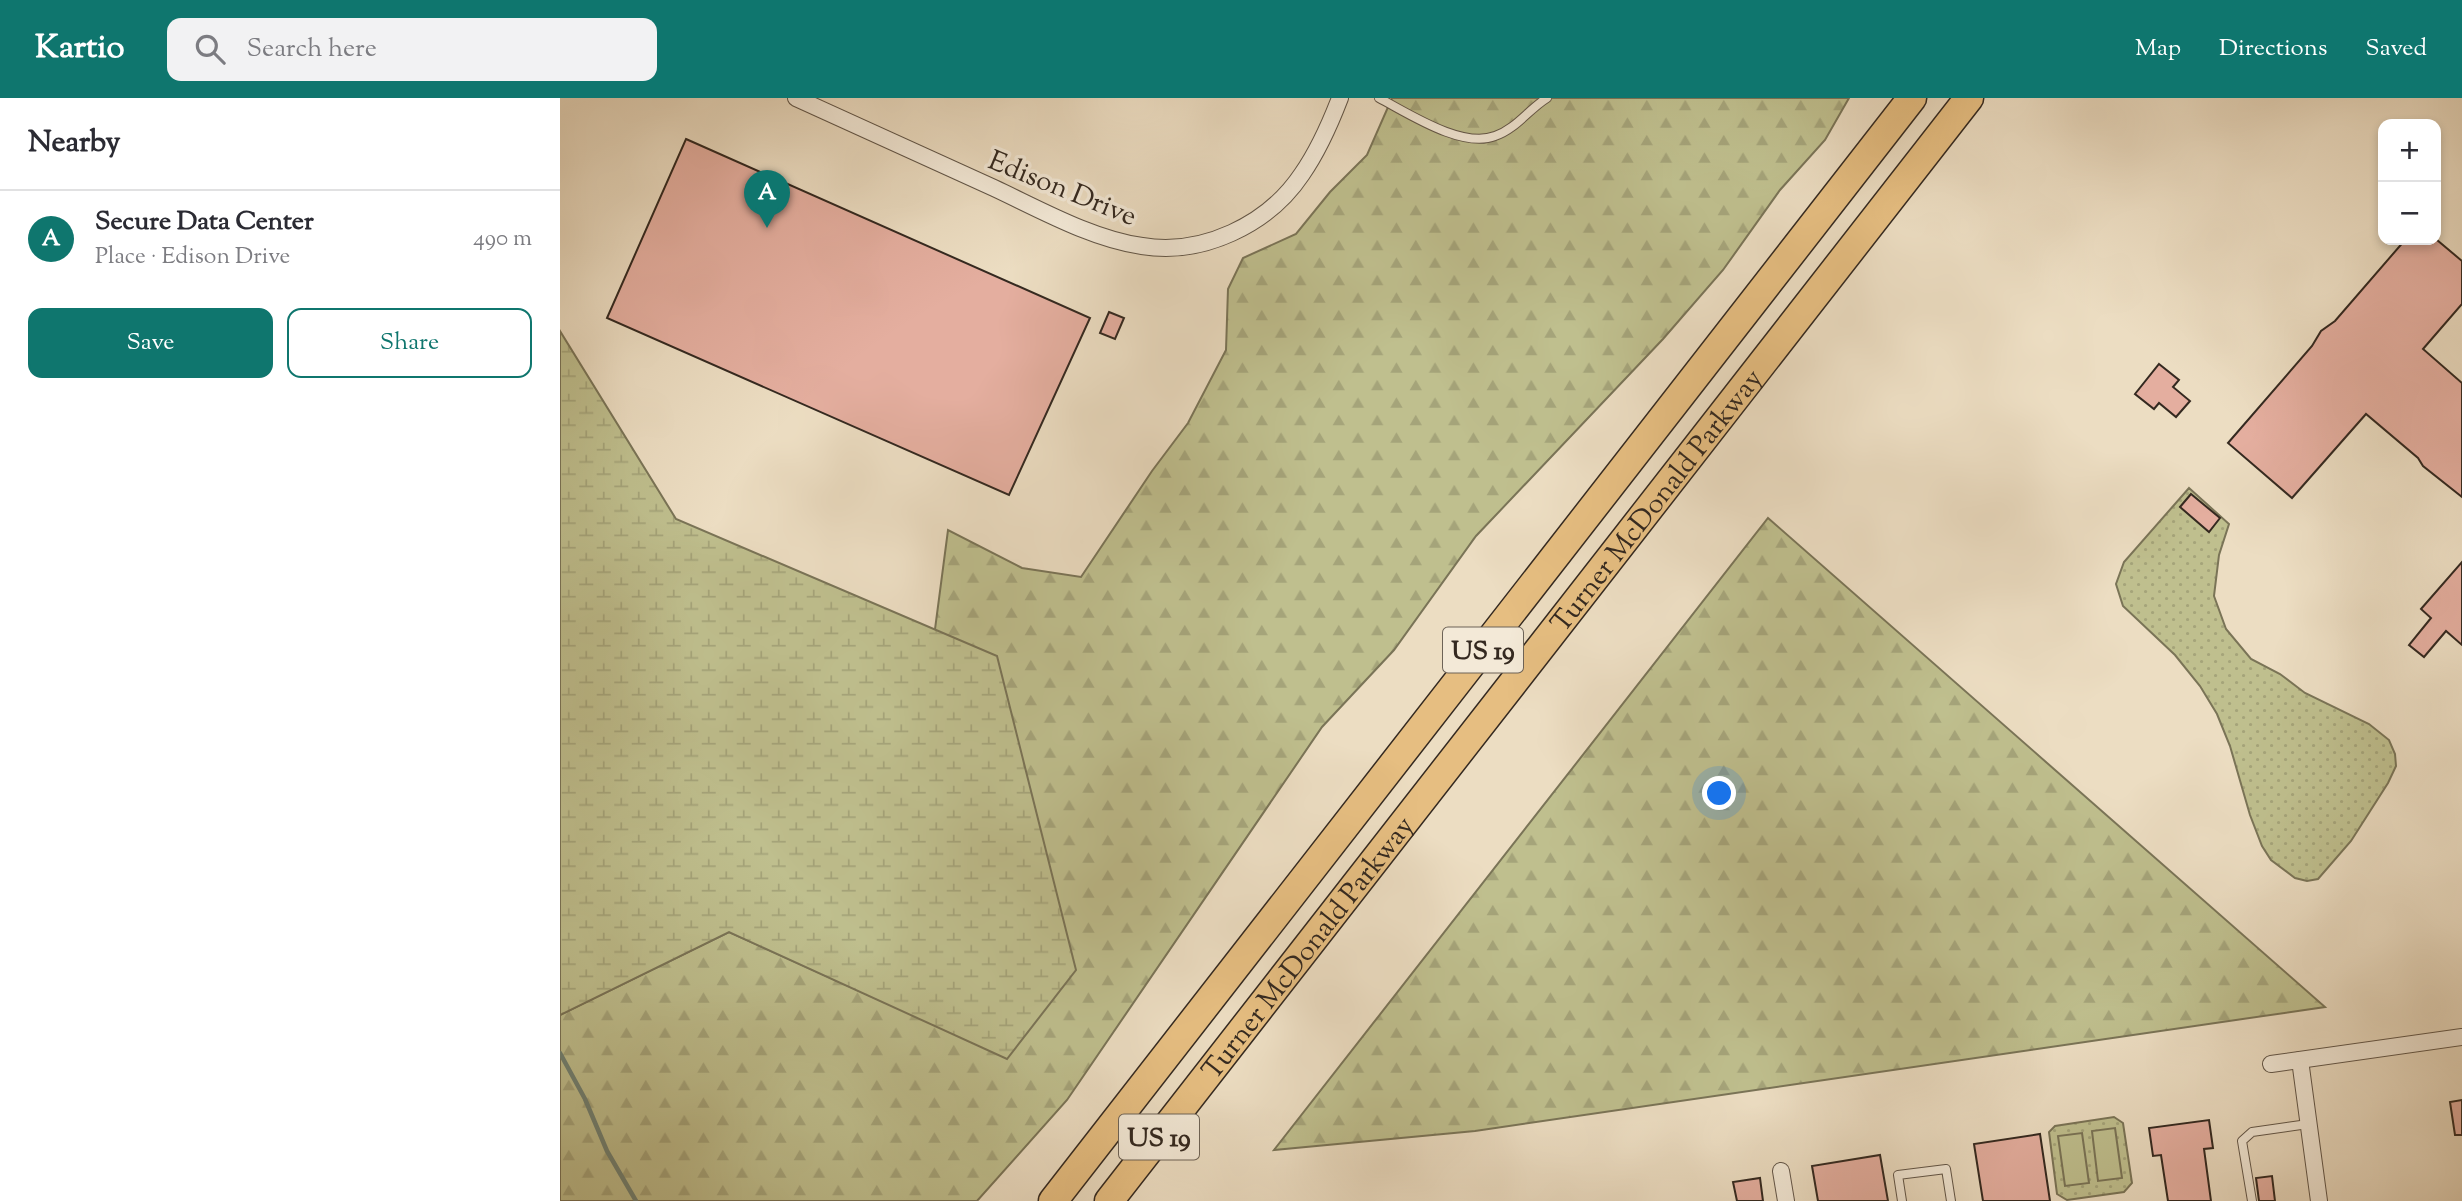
<!DOCTYPE html>
<html lang="en">
<head>
<meta charset="utf-8">
<style>
	:root { --surface:#fff; --page:#f2f2f3; --text:#2b2b33; --muted:#7c7c81; --line:#e1e1e2; --accent:#0f766e }
	body { margin:0; font-family:"Sorts Mill Goudy",serif; background:var(--page); color:var(--text) }
	.controls { position:absolute; right:21px; top:21px; display:grid; overflow:hidden; border-radius:14px; box-shadow:0 4px 10px #0003 }
	.controls button { width:63px; height:63px; display:grid; place-items:center; padding:0; border:0; border-bottom:2px solid var(--line); background:var(--surface); color:var(--text); font:35px sans-serif }
	.you { position:absolute; left:1160px; top:696px; width:24px; height:24px; margin:-18px; border:5px solid #fff; border-radius:50%; background:#1a73e8; box-shadow:0 0 0 10px #1a73e833 }
	.badge { display:grid; place-items:center; width:46px; height:46px; border-radius:50%; background:var(--accent); color:#fff; font-size:23px; font-weight:700 }
	.pin { position:absolute; translate:-50% -58px; filter:drop-shadow(0 2px 4px #0008) }
	.pin::after { content:''; position:absolute; top:37px; width:24px; height:21px; background:inherit; clip-path:polygon(0 0,100% 0,50% 100%) }
	.list { margin:0; padding:0; list-style:none }
	h2 { display:flex; justify-content:space-between; align-items:center; height:91px; margin:0; padding:0 28px; font-size:30px }
	h2 small { font-size:23px; font-weight:400; color:var(--muted) }
	.list li { display:grid; grid-template-columns:46px 1fr auto; gap:21px; align-items:center; box-sizing:border-box; height:98px; padding:0 28px; border-top:2px solid var(--line) }
	.list b { display:block; font-size:26px; white-space:nowrap }
	.list p { margin:0; font-size:23px; white-space:nowrap; color:var(--muted) }
	.list em { font-size:23px; font-style:normal; color:var(--muted) }
	.actions { display:flex; gap:14px; padding:21px 28px }
	.actions a { flex:1; padding:16px 0; border:2px solid var(--accent); border-radius:14px; text-align:center; font-size:24px; color:var(--accent) }
	.actions .main { background:var(--accent); color:#fff }
	.icon { flex:none; width:38px; height:38px; fill:none; stroke:currentColor; stroke-width:2; stroke-linecap:round; stroke-linejoin:round }
	.map { position:relative; flex:none; width:1902px; height:1103px; overflow:hidden }
	header { display:flex; align-items:center; gap:42px; box-sizing:border-box; height:98px; padding:0 35px; background:var(--accent); color:#fff }
	header strong { font-size:33px }
	nav { display:flex; gap:38px; margin-inline-start:auto; font-size:24px }
	.search { width:490px; height:63px; background:var(--page); display:flex; align-items:center; gap:18px; box-sizing:border-box; padding:0 24px; border-radius:14px; color:var(--muted); font-size:26px }
	main { display:flex }
	aside { flex:1; background:var(--surface) }
	.map>svg:first-child { display:block }
	.green { fill:url(#green-dots); stroke:#7a7457; stroke-width:2 }
	.forest { fill:url(#forest-firs); stroke:#7a7457; stroke-width:2 }
	.wetland { fill:url(#wetland-marsh); stroke:#7a7457; stroke-width:2 }
	.pitch { fill:#bfbf8e; stroke:#7a7457; stroke-width:2 }
	.lines { fill:none; stroke-linecap:round; stroke-linejoin:round }
	.stream { stroke:#718274; stroke-width:4.5 }
	.building { fill:#e4ae9f; stroke:#342920; stroke-width:2 }
	.lane-casing { stroke:#625648; stroke-width:10 }
	.street-casing { stroke:#625648; stroke-width:18 }
	.highway-casing { stroke:#342920; stroke-width:31 }
	.lane { stroke:#f3e9d7; stroke-width:8 }
	.street { stroke:#f3e9d7; stroke-width:16 }
	.highway { stroke:#e6be81; stroke-width:28 }
	.labels { text-anchor:middle; stroke-width:7; stroke-linejoin:round; paint-order:stroke }
	.shield { fill:#f3e9d7; stroke:#6d6357; stroke-width:2 }
	.shield-label { font-size:26px; font-weight:bold; fill:#342920 }
	.street-label { font-size:28px; fill:#342920; stroke:#f3e9d7 }
</style>
</head>
<body>
<header>
<strong>Kartio</strong>
<div class="search"><svg class="icon" aria-label="search" viewBox="0 0 24 24"><circle cx="10" cy="10" r="6"/><path d="M15 15l6 6"/></svg>Search here</div>
<nav><a>Map</a><a>Directions</a><a>Saved</a></nav>
</header>
<main>
<aside>
<h2>Nearby<small></small></h2>
<ul class="list">
<li><span class="badge">A</span><div><b>Secure Data Center</b><p>Place · Edison Drive</p></div><em>490 m</em></li>
</ul>
<div class="actions"><a class="main">Save</a><a>Share</a></div>
</aside>
<div class="map">
<svg width="1902" height="1103" viewBox="0 0 1902 1103">
	<defs>
		<pattern id="green-dots" width="8" height="8" patternUnits="userSpaceOnUse" patternTransform="scale(1.75)"><rect width="8" height="8" fill="#bfbf8e"/><path d="M2 2h.1M6 6h.1" fill="none" stroke="#a5a47a" stroke-width="1.8" stroke-linecap="round"/></pattern>
		<pattern id="forest-firs" width="22" height="20" patternUnits="userSpaceOnUse" patternTransform="scale(1.75)"><rect width="22" height="20" fill="#bfbf8e"/><path d="M5 1l3.5 6h-7zM16 11l3.5 6h-7z" fill="#a5a47a"/></pattern>
		<pattern id="wetland-marsh" width="20" height="14" patternUnits="userSpaceOnUse" patternTransform="scale(1.75)"><rect width="20" height="14" fill="#bfbf8e"/><path d="M1 5h8M5 5V1M11 12h8M15 12V8" fill="none" stroke="#a5a47a"/></pattern>
	</defs>
	<rect width="100%" height="100%" fill="#ecddc2"/>
	<filter id="stains"><feTurbulence type="fractalNoise" baseFrequency=".00286" numOctaves="4"/><feColorMatrix values="0 0 0 0 .2 0 0 0 0 .09 0 0 0 0 .02 0 0 0 .5 -.17"/></filter>
	<radialGradient id="worn" r=".72"><stop offset=".6" stop-color="#630" stop-opacity="0"/><stop offset="1" stop-color="#630" stop-opacity=".3"/></radialGradient>
	<!-- green -->
	<g class="green">
		<polygon points="1629,390 1669,426 1659,457 1654,498 1666,531 1691,561 1720,576 1745,595 1809,626 1829,642 1835,656 1836,668 1828,685 1791,743 1758,781 1747,783 1735,780 1711,762 1702,748 1690,717 1670,648 1657,616 1640,588 1615,557 1563,508 1556,486 1564,464"/>
		<polygon points="1554,1019 1563,1025 1572,1085 1564,1094 1507,1102 1497,1096 1489,1034 1495,1028"/>
	</g>
	<!-- forest -->
	<g class="forest">
		<polygon points="832,0 1289,0 1265,42 1220,92 1163,172 1103,241 916,438 834,552 762,629 507,1002 417,1103 0,1103 0,917 169,834 326,905 388,432 462,470 521,479 592,373 628,325 666,252 668,191 683,160 736,136 770,94 807,57"/>
		<polygon points="1208,420 1765,909 915,1033 714,1052"/>
	</g>
	<!-- wetland -->
	<polygon class="wetland" points="0,233 116,421 437,558 516,872 447,961 169,834 0,917"/>
	<!-- pitch -->
	<g class="pitch">
		<polygon points="1555,1030 1562,1080 1538,1083 1532,1033"/>
		<polygon points="1522,1035 1529,1085 1505,1088 1498,1038"/>
	</g>
	<g class="lines">
		<!-- stream -->
		<polyline class="stream" points="0,955 25,1001 47,1053 76,1103"/>
	</g>
	<!-- building -->
	<g class="building">
		<polygon points="126,41 530,220 449,397 47,220"/>
		<polygon points="1845,142 1877,142 1902,163 1902,206 1863,251 1902,285 1902,399 1863,368 1858,360 1806,316 1732,400 1668,345 1752,248 1761,233 1775,223"/>
		<polygon points="549,214 564,220 555,241 540,235"/>
		<polygon points="1599,266 1619,282 1613,289 1630,303 1616,319 1599,305 1594,311 1575,296"/>
		<polygon points="1631,396 1660,420 1649,434 1620,409"/>
		<polygon points="1902,464 1902,547 1886,533 1864,559 1849,547 1871,520 1861,511"/>
		<polygon points="1902,1002 1902,1037 1895,1037 1890,1004"/>
		<polygon points="1649,1022 1653,1050 1644,1051 1651,1103 1608,1103 1601,1057 1593,1058 1589,1030"/>
		<polygon points="1480,1036 1490,1103 1423,1103 1414,1046"/>
		<polygon points="1320,1057 1328,1103 1258,1103 1252,1068"/>
		<polygon points="1712,1078 1715,1103 1699,1103 1696,1080"/>
		<polygon points="1200,1080 1203,1103 1177,1103 1173,1084"/>
	</g>
	<g class="lines">
		<!-- lane casing -->
		<g class="lane-casing">
			<g id="lane">
				<path d="M819 0C848 15 902 51 935 38 956 31 969 11 987 0"/>
				<polyline points="1342,1103 1338,1077 1386,1071 1391,1103"/>
				<polyline points="1692,1103 1682,1043 1692,1034 1748,1026"/>
			</g>
		</g>
		<!-- street casing -->
		<g class="street-casing">
			<g id="street">
				<path d="M236 0C302 30 368 60 434 90 479 111 532 141 582 148 642 158 708 127 742 76 758 53 770 26 780 0"/>
				<polyline points="1740,962 1759,1103"/>
				<polyline points="1711,966 1902,939"/>
				<polyline points="1221,1073 1226,1103"/>
			</g>
		</g>
		<!-- highway casing -->
		<g class="highway-casing">
			<g id="highway">
				<polyline points="493,1103 1352,0"/>
				<path id="s1" d="M549 1103 1409 0"/>
			</g>
		</g>
		<!-- lane -->
		<use href="#lane" class="lane"/>
		<!-- street -->
		<use href="#street" class="street"/>
		<!-- highway -->
		<use href="#highway" class="highway"/>
	</g>
	<g class="labels">
		<!-- shield labels -->
		<g class="shield">
			<rect x="883" y="529.5" width="80" height="45" rx="5"/>
			<rect x="559" y="1016.5" width="80" height="45" rx="5"/>
		</g>
		<g class="shield-label">
			<text x="923" y="561">US 19</text>
			<text x="599" y="1048">US 19</text>
		</g>
		<!-- street labels -->
		<g class="street-label">
			<text transform="translate(503 89) rotate(22)" y="10">Edison Drive</text>
			<text dy="10" stroke="none"><textPath href="#s1" startOffset="889">Turner McDonald Parkway</textPath></text>
			<text dy="10" stroke="none"><textPath href="#s1" startOffset="322">Turner McDonald Parkway</textPath></text>
		</g>
	</g>
	<rect width="100%" height="100%" filter="url(#stains)"/>
	<rect width="100%" height="100%" fill="url(#worn)"/>
</svg>
<div class="controls">
<button>+</button>
<button>−</button>
</div>
<div class="you"></div>
<div class="pin badge" style="left:207px;top:130px">A</div>
</div>
</main>
</body>
</html>
